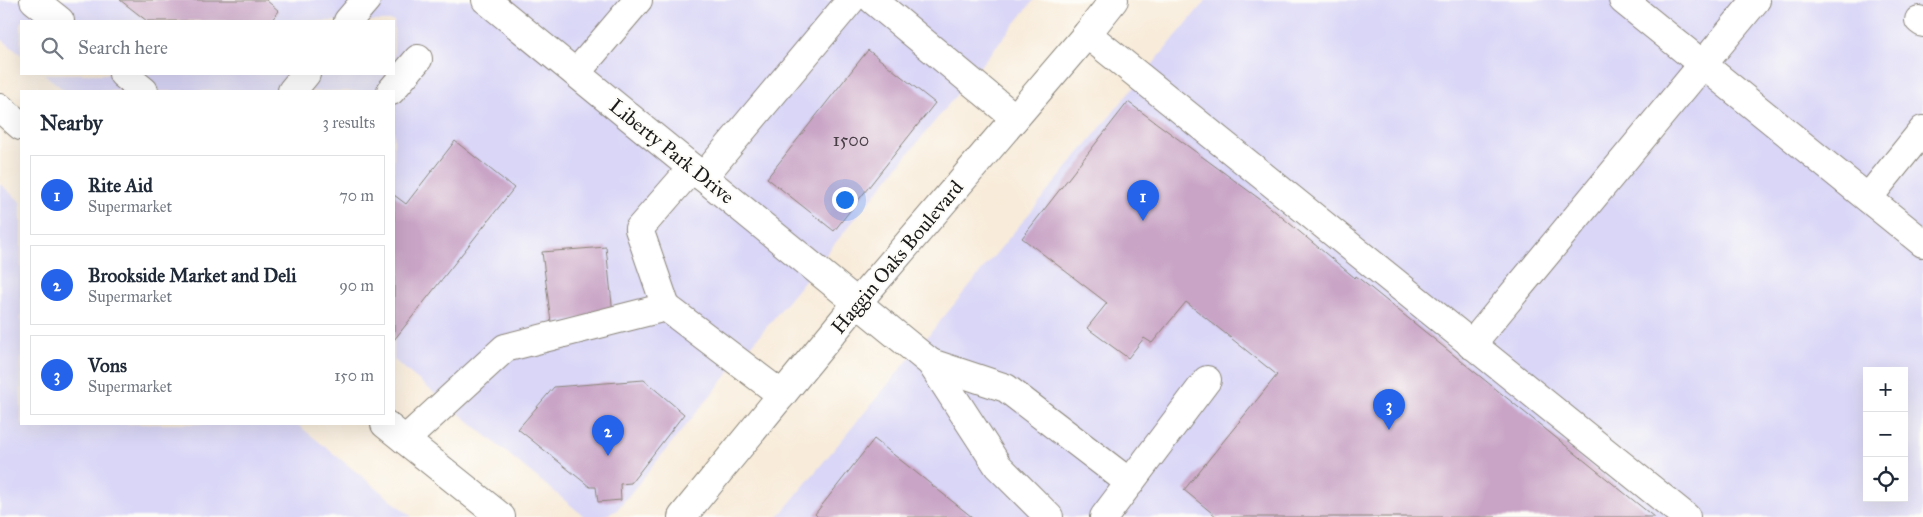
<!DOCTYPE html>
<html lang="en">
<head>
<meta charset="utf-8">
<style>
	:root { --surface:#fff; --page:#f2f2f3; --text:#1f2937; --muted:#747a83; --line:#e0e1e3; --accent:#2563eb }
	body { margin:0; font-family:"IM FELL Great Primer",serif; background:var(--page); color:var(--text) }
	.controls { position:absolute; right:15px; bottom:15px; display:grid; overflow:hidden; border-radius:0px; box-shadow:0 5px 20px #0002 }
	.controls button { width:45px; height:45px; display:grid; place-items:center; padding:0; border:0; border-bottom:1px solid var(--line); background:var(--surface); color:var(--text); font:25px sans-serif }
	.you { position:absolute; left:844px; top:199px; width:18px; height:18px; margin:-12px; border:4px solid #fff; border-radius:50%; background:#1a73e8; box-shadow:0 0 0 8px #1a73e833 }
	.badge { display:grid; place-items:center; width:32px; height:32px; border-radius:50%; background:var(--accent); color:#fff; font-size:16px; font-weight:700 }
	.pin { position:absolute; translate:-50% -41px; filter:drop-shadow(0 1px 2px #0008) }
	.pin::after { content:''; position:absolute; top:26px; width:18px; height:15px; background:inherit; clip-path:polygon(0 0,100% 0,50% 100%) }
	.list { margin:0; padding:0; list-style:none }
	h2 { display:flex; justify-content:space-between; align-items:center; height:65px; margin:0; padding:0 20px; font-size:21px }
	h2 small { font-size:16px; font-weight:400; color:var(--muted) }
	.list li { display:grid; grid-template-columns:32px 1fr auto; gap:15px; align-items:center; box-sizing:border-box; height:80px; margin:0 10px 10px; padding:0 10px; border:1px solid var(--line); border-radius:0px }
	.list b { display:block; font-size:19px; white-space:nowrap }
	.list p { margin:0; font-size:16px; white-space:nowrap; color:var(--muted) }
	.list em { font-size:16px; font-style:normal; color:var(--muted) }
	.icon { flex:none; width:28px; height:28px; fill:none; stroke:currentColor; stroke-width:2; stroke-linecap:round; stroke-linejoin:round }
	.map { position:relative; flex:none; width:1923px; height:517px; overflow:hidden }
	.search { position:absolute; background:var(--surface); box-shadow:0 5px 20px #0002; left:20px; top:20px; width:375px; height:55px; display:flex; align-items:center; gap:12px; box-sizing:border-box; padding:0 18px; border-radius:0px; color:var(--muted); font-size:19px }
	.panel { position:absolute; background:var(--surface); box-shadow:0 5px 20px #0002; left:20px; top:90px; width:375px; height:335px; border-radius:0px }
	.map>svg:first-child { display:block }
	.built { fill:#d9d6f7; fill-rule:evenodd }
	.building { fill:#c9a4c6 }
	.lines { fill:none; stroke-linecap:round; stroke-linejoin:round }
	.minor-casing { stroke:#8a847a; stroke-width:30 }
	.minor { stroke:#fff; stroke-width:28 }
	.labels { text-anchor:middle; stroke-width:4; stroke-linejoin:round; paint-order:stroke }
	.number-label { font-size:18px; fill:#473e46 }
	.street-label { font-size:20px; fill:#1c1c1c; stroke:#fdfcf7 }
</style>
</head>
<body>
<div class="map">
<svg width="1923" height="517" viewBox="0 0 1923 517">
	<rect width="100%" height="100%" fill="#fdfcf7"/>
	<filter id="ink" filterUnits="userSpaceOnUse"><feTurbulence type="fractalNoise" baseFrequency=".02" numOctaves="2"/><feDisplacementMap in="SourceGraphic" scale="10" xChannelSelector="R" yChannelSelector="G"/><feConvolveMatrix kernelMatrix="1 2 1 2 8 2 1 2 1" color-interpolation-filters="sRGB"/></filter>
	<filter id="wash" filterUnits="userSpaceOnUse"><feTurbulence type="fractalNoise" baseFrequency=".0096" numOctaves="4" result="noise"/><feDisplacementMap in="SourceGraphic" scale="20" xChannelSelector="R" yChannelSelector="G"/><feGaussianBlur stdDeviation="1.12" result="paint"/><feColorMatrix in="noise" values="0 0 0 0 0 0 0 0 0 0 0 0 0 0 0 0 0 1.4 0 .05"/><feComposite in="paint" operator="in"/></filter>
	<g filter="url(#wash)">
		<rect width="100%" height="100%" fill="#f8ebd9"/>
		<!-- built -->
		<g class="built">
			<polygon points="0,0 1034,0 616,511 601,517 585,517 394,360 394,91 65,91 44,74 394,74 394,21 21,21 21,55 0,38"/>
			<path d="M1206 0H1923V517H778ZM1867 371H1904V498H1867Z"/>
			<polygon points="0,184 21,202 21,424 297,424 412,517 0,517"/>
		</g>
		<g id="blocks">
			<!-- building -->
			<g class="building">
				<polygon points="120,0 266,0 279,11 271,21 147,21"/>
				<polygon points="868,50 935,103 834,231 767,178"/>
				<polygon points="1128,102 1265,203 1355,278 1356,276 1654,517 1217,517 1184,490 1277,375 1186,302 1152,343 1144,338 1128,358 1087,328 1107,303 1022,238"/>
				<polygon points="455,141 514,188 394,340 394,195 406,204"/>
				<polygon points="606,247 613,314 551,322 542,252"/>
				<polygon points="644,380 684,414 631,483 620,484 621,500 598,502 596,487 590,487 518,429 554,387"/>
				<polygon points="874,439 972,517 818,517 815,514"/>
			</g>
		</g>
	</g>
	<g filter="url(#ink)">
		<use href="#blocks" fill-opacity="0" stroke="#8a847a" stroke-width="1"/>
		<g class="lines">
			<!-- minor casing -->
			<g class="minor-casing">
				<g id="minor">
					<polyline points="34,0 60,21"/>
					<polyline points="486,0 931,363 998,466 1049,517"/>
					<polyline points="873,0 1015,118"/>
					<polyline points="1623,0 1923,243"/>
					<polyline points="1919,20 1923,23"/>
					<polyline points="348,21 366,0"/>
					<polyline points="1087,34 1686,517"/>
					<polyline points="576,73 638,0"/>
					<polyline points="123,74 144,91"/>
					<polyline points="292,91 306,74"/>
					<polyline points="391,91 418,59"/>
					<polyline points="0,108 21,126"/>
					<polyline points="703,177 851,0"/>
					<polyline points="1868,198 1923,130"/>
					<polyline points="666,307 639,229 692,168"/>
					<polyline points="1471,345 1756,0"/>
					<polyline points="931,363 1006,388 1130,483"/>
					<polyline points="385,424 501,517"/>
					<polyline points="405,440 505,348 666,307 782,395"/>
					<polyline points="682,517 857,303 1087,34 1114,0"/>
					<polyline points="1104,517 1207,380"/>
				</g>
			</g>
			<!-- minor -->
			<use href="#minor" class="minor"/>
		</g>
	</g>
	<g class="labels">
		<!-- number labels -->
		<g class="number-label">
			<text x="851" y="146">1500</text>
		</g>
		<!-- street labels -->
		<g class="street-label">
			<text transform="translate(672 151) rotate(39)" y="7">Liberty Park Drive</text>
			<text transform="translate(897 257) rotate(-50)" y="7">Haggin Oaks Boulevard</text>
		</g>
	</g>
</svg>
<div class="controls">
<button>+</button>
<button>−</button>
<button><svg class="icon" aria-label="locate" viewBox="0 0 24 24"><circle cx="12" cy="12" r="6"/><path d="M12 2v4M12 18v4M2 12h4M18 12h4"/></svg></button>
</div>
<div class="you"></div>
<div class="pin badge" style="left:1143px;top:221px">1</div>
<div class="pin badge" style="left:608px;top:456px">2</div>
<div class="pin badge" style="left:1389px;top:430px">3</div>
<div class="search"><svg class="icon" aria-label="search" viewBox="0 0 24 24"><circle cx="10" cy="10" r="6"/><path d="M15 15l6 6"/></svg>Search here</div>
<section class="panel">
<h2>Nearby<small>3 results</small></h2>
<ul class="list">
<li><span class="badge">1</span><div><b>Rite Aid</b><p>Supermarket</p></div><em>70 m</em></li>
<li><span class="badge">2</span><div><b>Brookside Market and Deli</b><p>Supermarket</p></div><em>90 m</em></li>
<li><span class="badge">3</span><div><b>Vons</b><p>Supermarket</p></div><em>150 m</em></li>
</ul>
</section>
</div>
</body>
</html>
